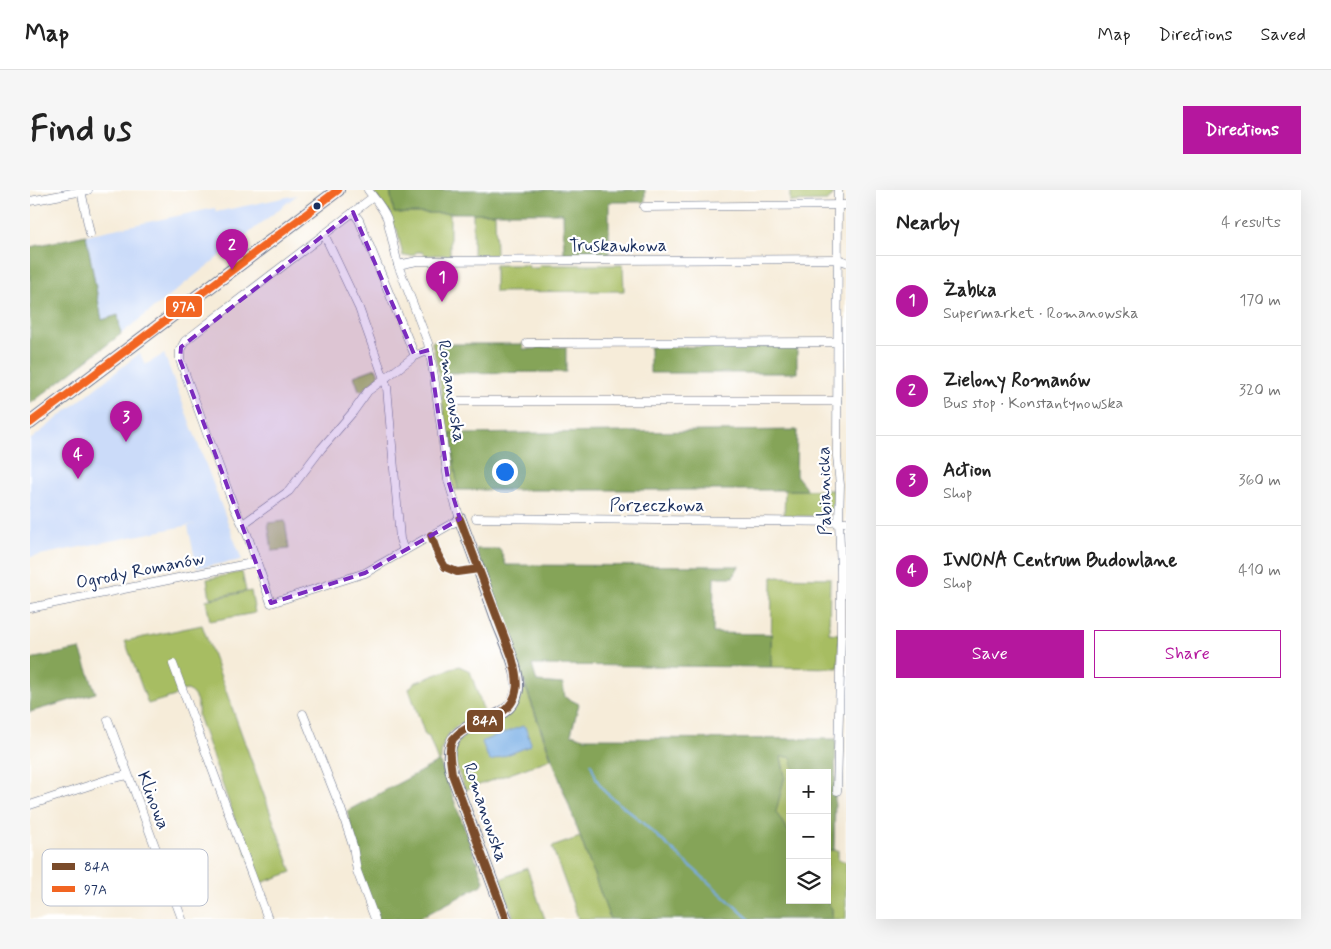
<!DOCTYPE html>
<html lang="en">
<head>
<meta charset="utf-8">
<style>
	:root { --surface:#fff; --page:#f6f6f6; --text:#222; --muted:#767676; --line:#e0e0e0; --accent:#b5179e }
	body { margin:0; font-family:Mynerve,sans-serif; background:var(--page); color:var(--text) }
	.controls { position:absolute; right:15px; bottom:15px; display:grid; overflow:hidden; border-radius:0px; box-shadow:0 5px 20px #0002 }
	.controls button { width:45px; height:45px; display:grid; place-items:center; padding:0; border:0; border-bottom:1px solid var(--line); background:var(--surface); color:var(--text); font:25px sans-serif }
	.you { position:absolute; left:474px; top:281px; width:18px; height:18px; margin:-12px; border:4px solid #fff; border-radius:50%; background:#1a73e8; box-shadow:0 0 0 8px #1a73e833 }
	.badge { display:grid; place-items:center; width:32px; height:32px; border-radius:50%; background:var(--accent); color:#fff; font-size:16px; font-weight:700 }
	.pin { position:absolute; translate:-50% -41px; filter:drop-shadow(0 1px 2px #0008) }
	.pin::after { content:''; position:absolute; top:26px; width:18px; height:15px; background:inherit; clip-path:polygon(0 0,100% 0,50% 100%) }
	.list { margin:0; padding:0; list-style:none }
	h2 { display:flex; justify-content:space-between; align-items:center; height:65px; margin:0; padding:0 20px; font-size:21px }
	h2 small { font-size:16px; font-weight:400; color:var(--muted) }
	.list li { display:grid; grid-template-columns:32px 1fr auto; gap:15px; align-items:center; box-sizing:border-box; height:90px; padding:0 20px; border-top:1px solid var(--line) }
	.list b { display:block; font-size:19px; white-space:nowrap }
	.list p { margin:0; font-size:16px; white-space:nowrap; color:var(--muted) }
	.list em { font-size:16px; font-style:normal; color:var(--muted) }
	.actions { display:flex; gap:10px; padding:15px 20px }
	.actions a { flex:1; padding:11px 0; border:1px solid var(--accent); border-radius:0px; text-align:center; font-size:18px; color:var(--accent) }
	.actions .main { background:var(--accent); color:#fff }
	.icon { flex:none; width:28px; height:28px; fill:none; stroke:currentColor; stroke-width:2; stroke-linecap:round; stroke-linejoin:round }
	.map { position:relative; flex:none; width:816px; height:729px; overflow:hidden; border-radius:0px }
	header { display:flex; align-items:center; gap:30px; box-sizing:border-box; height:70px; padding:0 25px; background:var(--surface); border-bottom:1px solid var(--line) }
	header strong { font-size:24px }
	nav { display:flex; gap:28px; margin-inline-start:auto; font-size:18px }
	.intro { display:flex; align-items:center; justify-content:space-between; box-sizing:border-box; height:120px; padding:0 30px }
	h1 { margin:0; font-size:35px }
	.button { padding:12px 22px; border-radius:0px; background:var(--accent); color:#fff; font-size:18px; font-weight:700 }
	main { display:flex; gap:30px; padding:0 30px }
	aside { flex:1; background:var(--surface); border-radius:0px; box-shadow:0 5px 20px #0002 }
	.map>svg:first-child { display:block }
	.built { fill:#cbdbf9 }
	.green { fill:#a7bd62; stroke:#617660 }
	.forest { fill:#85a458; stroke:#506a5b }
	.water { fill:#77ade5; stroke:#496ea2 }
	.lines { fill:none; stroke-linecap:round; stroke-linejoin:round }
	.stream { stroke:#77ade5; stroke-width:2 }
	.street-casing { stroke:#687189; stroke-width:9 }
	.secondary-casing { stroke:#687189; stroke-width:13 }
	.primary-casing { stroke:#687189; stroke-width:14 }
	.street { stroke:#fff; stroke-width:8 }
	.secondary { stroke:#fff; stroke-width:11 }
	.primary { stroke:#fff; stroke-width:12 }
	.bus-1-casing { stroke:#fff; stroke-width:11 }
	.bus-2-casing { stroke:#fff; stroke-width:11 }
	.bus-1 { stroke:#7a4b2a; stroke-width:8 }
	.bus-2 { stroke:#f26522; stroke-width:8 }
	.marked { fill:#7b2cbf; fill-opacity:0.2; stroke:#7b2cbf; stroke-width:4; stroke-dasharray:10 6; stroke-linejoin:round }
	.bus-dot { fill:#1b2f5e; stroke:#fff; stroke-width:2 }
	.labels { text-anchor:middle; stroke-width:4.5; stroke-linejoin:round; paint-order:stroke }
	.street-label { font-size:18px; fill:#1b2f5e; stroke:#fff }
	.key { fill:#fff; stroke:#bbc1cf; stroke-width:1 }
	.key-label { font-size:14px; fill:#1b2f5e }
	.line-badge { stroke:#fff; stroke-width:2 }
	.badge-label { font-size:14px; text-anchor:middle; font-weight:bold; fill:#fff }
</style>
</head>
<body>
<header>
<strong>Map</strong>
<nav><a>Map</a><a>Directions</a><a>Saved</a></nav>
</header>
<div class="intro"><h1>Find us</h1><a class="button">Directions</a></div>
<main>
<div class="map">
<svg width="816" height="729" viewBox="0 0 816 729">
	<rect width="100%" height="100%" fill="#fff"/>
	<filter id="ink" filterUnits="userSpaceOnUse"><feTurbulence type="fractalNoise" baseFrequency=".02" numOctaves="2"/><feDisplacementMap in="SourceGraphic" scale="10" xChannelSelector="R" yChannelSelector="G"/><feConvolveMatrix kernelMatrix="1 2 1 2 8 2 1 2 1" color-interpolation-filters="sRGB"/></filter>
	<filter id="wash" filterUnits="userSpaceOnUse"><feTurbulence type="fractalNoise" baseFrequency=".0096" numOctaves="4" result="noise"/><feDisplacementMap in="SourceGraphic" scale="20" xChannelSelector="R" yChannelSelector="G"/><feGaussianBlur stdDeviation="1.12" result="paint"/><feColorMatrix in="noise" values="0 0 0 0 0 0 0 0 0 0 0 0 0 0 0 0 0 1.4 0 .05"/><feComposite in="paint" operator="in"/></filter>
	<g filter="url(#wash)">
		<rect width="100%" height="100%" fill="#f6ecd9"/>
		<!-- built -->
		<g class="built">
			<polygon points="267,5 91,144 87,126 72,131 56,45 185,18 186,22"/>
			<polygon points="110,163 115,175 134,164 212,370 167,378 158,336 165,334 0,367 0,250"/>
		</g>
		<!-- green -->
		<g class="green">
			<polygon points="342,0 360,0 364,23 420,23 420,65 394,65 392,62 386,62 384,65 373,66 367,39 363,37 357,20"/>
			<polygon points="760,0 803,0 803,6 797,11 760,12"/>
			<polygon points="443,23 465,23 466,65 443,65"/>
			<polygon points="465,75 498,75 499,78 508,78 511,75 593,75 594,101 465,102"/>
			<polygon points="407,150 412,183 418,183 416,206 419,207 419,218 427,218 427,244 421,244 428,300 424,300 422,291 409,184 402,152"/>
			<polygon points="346,178 349,185 347,188 332,201 329,200 324,186"/>
			<polygon points="755,300 808,300 807,315 795,326 754,326"/>
			<polygon points="255,331 259,359 242,361 238,333"/>
			<polygon points="212,382 216,401 180,408 177,389"/>
			<polygon points="742,387 800,388 799,443 809,444 808,478 741,477"/>
			<polygon points="221,401 225,423 180,431 176,410"/>
			<path d="M172 435 262 682 228 694 168 526C169 515 167 506 158 500L149 501 145 506 118 514 95 451Z"/>
			<path d="M429 476 440 481 454 522C431 533 411 540 411 570L408 572 399 547 395 545 379 499 384 493Z"/>
			<path d="M495 496 521 569 435 600C431 589 424 575 425 562 427 538 466 536 480 523 489 516 492 506 495 496Z"/>
			<polygon points="751,566 761,567 765,583 760,583 760,641 758,641 745,622 755,586"/>
			<polygon points="550,647 580,729 547,729 548,728 522,657"/>
			<polygon points="797,660 808,660 808,670 816,672 816,729 802,729 802,719 796,710 797,710"/>
			<polygon points="497,678 515,729 484,729 471,693 471,689"/>
		</g>
		<!-- forest -->
		<g class="forest">
			<polygon points="360,0 615,0 615,12 579,12 579,64 534,64 533,23 364,23"/>
			<polygon points="56,45 72,130 88,125 91,144 0,214 0,57"/>
			<polygon points="408,154 493,154 493,159 506,159 508,157 536,157 536,182 412,183"/>
			<polygon points="767,156 767,183 620,183 620,157"/>
			<polygon points="767,240 766,285 778,300 428,300 420,244"/>
			<polygon points="446,359 470,359 476,375 709,376 703,387 684,387 683,443 741,444 741,477 502,475 507,492 533,494 535,507 549,514 541,544 554,548 806,549 804,660 797,660 797,583 765,583 761,567 751,567 755,586 746,622 758,641 760,641 760,710 796,710 802,719 802,729 580,729"/>
			<polygon points="50,459 66,503 0,522 0,469"/>
			<polygon points="408,572 410,572 454,691 452,695 388,729 348,729 329,679 327,660 317,621"/>
		</g>
		<!-- water -->
		<polygon class="water" points="493,536 495,537 501,553 500,556 461,571 459,570 452,552 453,551"/>
		<g class="lines">
			<!-- stream -->
			<polyline class="stream" points="561,574 567,590 575,602 606,627 719,729"/>
		</g>
	</g>
	<g filter="url(#ink)">
		<g class="lines">
			<!-- street casing -->
			<g class="street-casing">
				<g id="street">
					<polyline points="51,0 60,44"/>
					<path d="M338 0C345 9 353 18 357 28L368 75 398 153 404 186 418 290 430 329 335 383 241 413 217 344 204 317 150 170V160L155 151 343 7"/>
					<polyline points="0,11 58,0"/>
					<polyline points="614,17 816,15"/>
					<polyline points="323,22 329,30 385,166"/>
					<polyline points="294,44 329,118 357,197 370,349 374,361"/>
					<polyline points="368,75 387,71 808,69 816,72"/>
					<polyline points="497,153 807,152"/>
					<polyline points="425,211 807,211"/>
					<polyline points="446,328 816,332"/>
					<polyline points="213,334 259,301 291,259 323,222 338,201 385,166 399,160"/>
					<polyline points="0,418 227,372"/>
					<polyline points="143,474 238,729"/>
					<polyline points="273,524 311,619 323,656 327,681 345,729"/>
					<polyline points="78,530 152,729"/>
					<polyline points="807,601 811,445 811,381 809,331 810,295 807,266 808,0"/>
					<polyline points="0,615 79,589 98,585"/>
				</g>
			</g>
			<!-- secondary casing -->
			<g class="secondary-casing">
				<path id="secondary" d="M430 329C443 363 456 398 468 433 475 451 491 483 487 502 478 544 404 519 422 584L476 729"/>
			</g>
			<!-- primary casing -->
			<g class="primary-casing">
				<polyline id="primary" points="0,233 308,0"/>
			</g>
			<!-- street -->
			<use href="#street" class="street"/>
			<!-- secondary -->
			<use href="#secondary" class="secondary"/>
			<!-- primary -->
			<use href="#primary" class="primary"/>
			<!-- bus-1 casing -->
			<g class="bus-1-casing">
				<g id="bus-1">
					<path d="M430 329 482 467C488 488 492 509 471 523 462 529 451 531 442 536 435 539 428 543 423 549 417 560 421 573 422 584L476 729"/>
					<polyline points="401,345 408,365 415,377 427,382 449,379"/>
				</g>
			</g>
			<!-- bus-2 casing -->
			<g class="bus-2-casing">
				<polyline id="bus-2" points="0,233 308,0"/>
			</g>
			<!-- bus-1 -->
			<use href="#bus-1" class="bus-1"/>
			<!-- bus-2 -->
			<use href="#bus-2" class="bus-2"/>
		</g>
	</g>
	<!-- marked area -->
	<path class="marked" d="M323 22 384 164 399 160 418 290 430 329 335 383 241 413 150 170 151 157Z"/>
	<!-- markers -->
	<circle class="bus-dot" cx="287" cy="16" r="4.5"/>
	<g class="labels">
		<!-- street labels -->
		<g class="street-label">
			<text x="588" y="61">Truskawkowa</text>
			<text transform="translate(422 201) rotate(81)" y="6">Romanowska</text>
			<text transform="translate(794 301) rotate(-91)" y="6">Pabianicka</text>
			<text x="627" y="321">Porzeczkowa</text>
			<text transform="translate(110 380) rotate(-11)" y="6">Ogrody Romanów</text>
			<text transform="translate(124 610) rotate(69)" y="6">Klinowa</text>
			<text transform="translate(456 622) rotate(71)" y="6">Romanowska</text>
		</g>
	</g>
	<!-- legend -->
	<rect x="12" y="659" width="166" height="57" rx="8" class="key"/>
	<rect x="22" y="673" width="23" height="7" fill="#7a4b2a"/>
	<rect x="22" y="696" width="23" height="6" fill="#f26522"/>
	<g class="key-label">
		<text x="54" y="681">84A</text>
		<text x="54" y="704">97A</text>
	</g>
	<g class="line-badge">
		<rect x="135" y="105" width="38" height="23" rx="5" fill="#f26522"/>
		<rect x="436" y="519" width="38" height="24" rx="5" fill="#7a4b2a"/>
	</g>
	<g class="badge-label">
		<text x="154" y="121">97A</text>
		<text x="455" y="535">84A</text>
	</g>
</svg>
<div class="controls">
<button>+</button>
<button>−</button>
<button><svg class="icon" aria-label="layers" viewBox="0 0 24 24"><path d="M12 4l9 5-9 5-9-5zM3 14l9 5 9-5"/></svg></button>
</div>
<div class="you"></div>
<div class="pin badge" style="left:412px;top:112px">1</div>
<div class="pin badge" style="left:202px;top:80px">2</div>
<div class="pin badge" style="left:96px;top:252px">3</div>
<div class="pin badge" style="left:48px;top:289px">4</div>
</div>
<aside>
<h2>Nearby<small>4 results</small></h2>
<ul class="list">
<li><span class="badge">1</span><div><b>Żabka</b><p>Supermarket · Romanowska</p></div><em>170 m</em></li>
<li><span class="badge">2</span><div><b>Zielony Romanów</b><p>Bus stop · Konstantynowska</p></div><em>320 m</em></li>
<li><span class="badge">3</span><div><b>Action</b><p>Shop</p></div><em>360 m</em></li>
<li><span class="badge">4</span><div><b>IWONA Centrum Budowlane</b><p>Shop</p></div><em>410 m</em></li>
</ul>
<div class="actions"><a class="main">Save</a><a>Share</a></div>
</aside>
</main>
</body>
</html>
